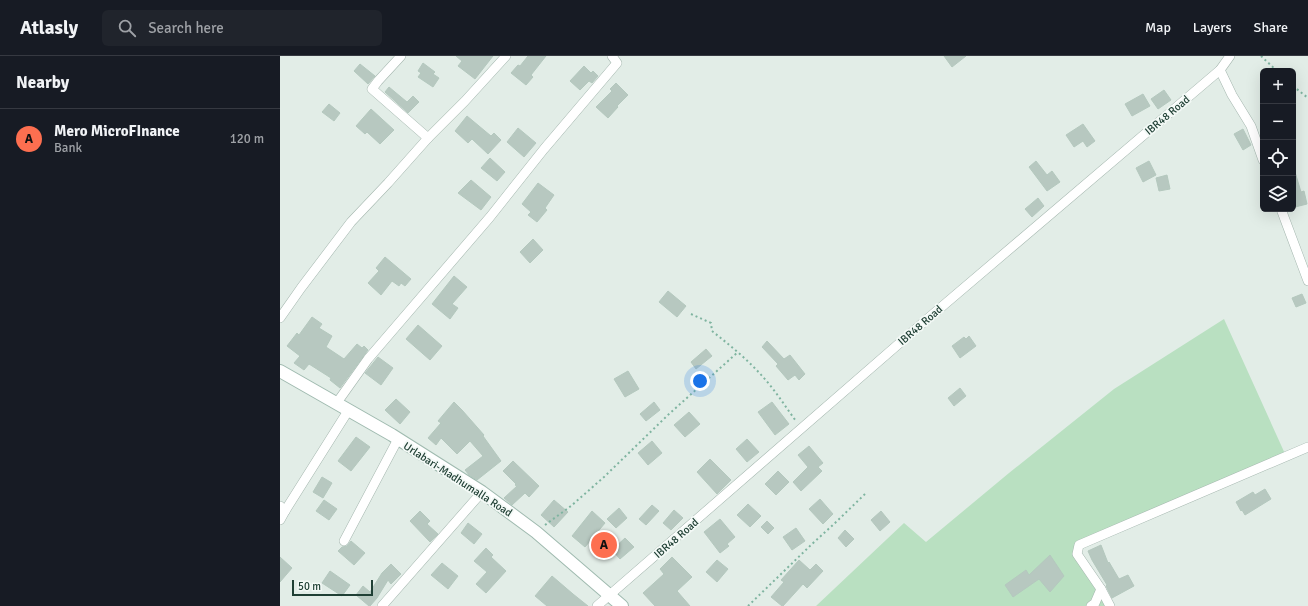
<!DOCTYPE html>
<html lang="en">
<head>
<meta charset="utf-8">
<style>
	:root { --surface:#171b24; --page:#20242c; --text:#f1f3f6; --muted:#9ea1a6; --line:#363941; --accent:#fd6f50 }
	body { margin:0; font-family:Signika,sans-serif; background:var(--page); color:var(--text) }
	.controls { position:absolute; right:12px; top:12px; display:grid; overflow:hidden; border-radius:6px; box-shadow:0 4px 16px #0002 }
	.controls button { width:36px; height:36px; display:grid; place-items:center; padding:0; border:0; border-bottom:1px solid var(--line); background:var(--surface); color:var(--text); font:20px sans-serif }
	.scale { position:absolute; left:12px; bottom:10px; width:81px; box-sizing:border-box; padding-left:4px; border:2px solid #204035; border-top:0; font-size:11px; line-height:14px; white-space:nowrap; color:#204035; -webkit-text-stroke:3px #f3f9f6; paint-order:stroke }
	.you { position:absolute; left:420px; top:325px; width:14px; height:14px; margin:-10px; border:3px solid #fff; border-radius:50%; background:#1a73e8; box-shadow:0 0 0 6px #1a73e833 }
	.badge { display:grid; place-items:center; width:26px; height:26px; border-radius:50%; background:var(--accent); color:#111; font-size:13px; font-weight:700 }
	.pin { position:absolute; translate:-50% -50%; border:2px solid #fff; box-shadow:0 1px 4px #0006 }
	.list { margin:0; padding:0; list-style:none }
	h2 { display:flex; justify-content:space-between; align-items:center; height:52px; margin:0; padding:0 16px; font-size:17px }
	h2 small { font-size:13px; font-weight:400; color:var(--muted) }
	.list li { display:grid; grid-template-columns:26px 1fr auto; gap:12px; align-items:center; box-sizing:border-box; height:60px; padding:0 16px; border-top:1px solid var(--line) }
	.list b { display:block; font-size:15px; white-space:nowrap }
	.list p { margin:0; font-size:13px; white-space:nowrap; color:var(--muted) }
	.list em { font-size:13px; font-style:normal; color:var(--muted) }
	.icon { flex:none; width:22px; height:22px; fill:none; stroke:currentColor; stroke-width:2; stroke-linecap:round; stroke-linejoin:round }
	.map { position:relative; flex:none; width:1028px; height:550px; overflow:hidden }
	header { display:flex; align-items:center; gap:24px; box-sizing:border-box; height:56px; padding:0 20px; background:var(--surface); border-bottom:1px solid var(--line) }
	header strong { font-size:19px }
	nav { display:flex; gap:22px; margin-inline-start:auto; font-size:14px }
	.search { width:280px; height:36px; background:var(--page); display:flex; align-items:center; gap:10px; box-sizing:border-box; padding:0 14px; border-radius:6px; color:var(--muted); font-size:15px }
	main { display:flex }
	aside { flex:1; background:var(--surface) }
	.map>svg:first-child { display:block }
	.green { fill:#b9e0c1 }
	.building { fill:#b7c8c0; stroke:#b4c8be }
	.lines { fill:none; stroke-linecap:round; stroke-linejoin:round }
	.minor-casing { stroke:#a4b6ae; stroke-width:10 }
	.secondary-casing { stroke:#9fbaaf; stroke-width:14 }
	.path { stroke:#7fb4a0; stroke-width:2; stroke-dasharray:2 3; stroke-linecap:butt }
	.minor { stroke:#fff; stroke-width:9 }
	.secondary { stroke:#fff; stroke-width:12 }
	.labels { text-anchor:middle; stroke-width:3.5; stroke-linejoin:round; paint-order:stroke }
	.street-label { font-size:11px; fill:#204035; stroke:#f3f9f6 }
</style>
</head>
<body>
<header>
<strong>Atlasly</strong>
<div class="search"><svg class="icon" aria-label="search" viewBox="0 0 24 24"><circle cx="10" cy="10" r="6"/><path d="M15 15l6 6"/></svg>Search here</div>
<nav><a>Map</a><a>Layers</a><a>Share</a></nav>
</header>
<main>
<aside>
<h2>Nearby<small></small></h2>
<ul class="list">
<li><span class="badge">A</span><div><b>Mero MicroFInance</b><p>Bank</p></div><em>120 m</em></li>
</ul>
</aside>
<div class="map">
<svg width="1028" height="550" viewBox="0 0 1028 550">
	<rect width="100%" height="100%" fill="#e2ede7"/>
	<!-- green -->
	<polygon class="green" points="944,263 1006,400 799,489 797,498 830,550 536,550 624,467 646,486 729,417 834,333"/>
	<!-- building -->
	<g class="building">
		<polygon points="176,0 213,0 195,23 178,10 182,5"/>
		<polygon points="248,0 266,0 251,19 253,21 246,29 231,17 238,9 240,10"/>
		<polygon points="664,0 686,0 672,11"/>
		<polygon points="143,7 155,16 153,18 159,22 153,31 138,21 141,17 138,15"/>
		<polygon points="80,8 95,20 88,28 74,15"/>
		<polygon points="304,10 311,17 313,15 318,20 312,27 309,25 300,34 290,25"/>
		<polygon points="336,27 348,39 337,50 338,51 328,62 316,51 332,35 330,33"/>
		<polygon points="109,31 127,46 133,40 139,46 128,57 105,36"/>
		<polygon points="884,34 891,44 878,53 871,43"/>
		<polygon points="863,38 870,50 852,60 845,48"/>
		<polygon points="49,48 60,57 54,65 42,56"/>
		<polygon points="91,53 114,74 100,88 87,76 85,78 76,70"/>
		<polygon points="187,60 211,80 214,77 221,84 208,98 192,83 188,87 175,75"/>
		<polygon points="803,68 815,85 807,91 803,85 794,91 786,79"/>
		<polygon points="238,72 256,87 244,101 227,86"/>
		<polygon points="963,73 971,89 963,94 954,78"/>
		<polygon points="210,102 225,116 217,125 201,112"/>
		<polygon points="756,105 767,119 772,115 780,126 767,135 749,111"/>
		<polygon points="869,105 876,119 863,126 856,112"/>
		<polygon points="1013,116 1015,116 1021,136 1024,135 1027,148 1015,151 1013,145"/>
		<polygon points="887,119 890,133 879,135 876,122"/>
		<polygon points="191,124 211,141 201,154 178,137"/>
		<polygon points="258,127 274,139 265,152 267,154 257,166 248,159 251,156 242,148"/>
		<polygon points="758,142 764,150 752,161 745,153"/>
		<polygon points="253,183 263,194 250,207 240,196"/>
		<polygon points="105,201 131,223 125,230 121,227 119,230 112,225 101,239 88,227 99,215 96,212"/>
		<polygon points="174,220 187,231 172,248 178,252 170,263 152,248"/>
		<polygon points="388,235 406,250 397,261 379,246"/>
		<polygon points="1022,238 1026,247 1016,251 1012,242"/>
		<polygon points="32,261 42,268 39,272 52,280 46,291 64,303 77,288 82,292 84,290 88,294 60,332 50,324 51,322 29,308 24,314 14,307 20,300 7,290 17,277 19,279"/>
		<polygon points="138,269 162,290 150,304 126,283"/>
		<polygon points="689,280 696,290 680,302 672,290 684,281 686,283"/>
		<polygon points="487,285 504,303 510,299 525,318 519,324 515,319 508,324 496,310 498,308 482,291"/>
		<polygon points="426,293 432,300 416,313 411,306"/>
		<polygon points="98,301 113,312 101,329 85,317"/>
		<polygon points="348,315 359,333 345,341 334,323"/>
		<polygon points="680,332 686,340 674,350 668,342"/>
		<polygon points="116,343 130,356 120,368 105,354"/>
		<polygon points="174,346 182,354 204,379 203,380 221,405 197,424 189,419 185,414 203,400 190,385 177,398 161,382 156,389 148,382 161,367 158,365"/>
		<polygon points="374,346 380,354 366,365 360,358"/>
		<polygon points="492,346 509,368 495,379 478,356"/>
		<polygon points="409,356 420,368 405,381 394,369"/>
		<polygon points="76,381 90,391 71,415 58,405"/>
		<polygon points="467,383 479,396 467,406 456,393"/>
		<polygon points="372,385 382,397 368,409 358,397"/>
		<polygon points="529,390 543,407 538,411 542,415 521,435 513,426 528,411 518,399"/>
		<polygon points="430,403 451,424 437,438 417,416"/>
		<polygon points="233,405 259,430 249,441 245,437 232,449 224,442 237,430 235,429 236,428 223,415"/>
		<polygon points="498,415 509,426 496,439 485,428"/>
		<polygon points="42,421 52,427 43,442 33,436"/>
		<polygon points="985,433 991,443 965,459 962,454 961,455 956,446 973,436 975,439"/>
		<polygon points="540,443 553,458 543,468 529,453"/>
		<polygon points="44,444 57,453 49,464 36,455"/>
		<polygon points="274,444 288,456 274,471 261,459"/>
		<polygon points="468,448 481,460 470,471 457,459"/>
		<polygon points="372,449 379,455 366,469 359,463"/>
		<polygon points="339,452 347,462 336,472 327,463"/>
		<polygon points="394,454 403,462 391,474 383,467"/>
		<polygon points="140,455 150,465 147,468 158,478 150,486 130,465"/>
		<polygon points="312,455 325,467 305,491 292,480"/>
		<polygon points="601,455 610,466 600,475 591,464"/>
		<polygon points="440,463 455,481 447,488 449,490 440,497 424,476"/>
		<polygon points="487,465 494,472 488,478 481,471"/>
		<polygon points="188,467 202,478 194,488 181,477"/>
		<polygon points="516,472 525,485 512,494 503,481"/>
		<polygon points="565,474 574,483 566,491 558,482"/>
		<polygon points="345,482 354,491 340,503 332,494"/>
		<polygon points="71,485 85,497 74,509 58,495 62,491 67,490"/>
		<polygon points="821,489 828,507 829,506 839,523 848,519 854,530 832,542 826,530 827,529 812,504 808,495"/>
		<polygon points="206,492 213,499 211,501 226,515 206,537 196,528 207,516 194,505"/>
		<polygon points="770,499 784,520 770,536 759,523 733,541 725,529 746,514 749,519"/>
		<polygon points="0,501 12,512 0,526"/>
		<polygon points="392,501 412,521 397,535 410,550 375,550 363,537 384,518 380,513"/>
		<polygon points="437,504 448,513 437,526 426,516"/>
		<polygon points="519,504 530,514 536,508 543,515 527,532 523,528 503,550 502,550 491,541 504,526 501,524"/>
		<polygon points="162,507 178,520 168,533 151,519"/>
		<polygon points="111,508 121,518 111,528 108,524 97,542 90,550 89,550 76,539 83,530 90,536 102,517"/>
		<polygon points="50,515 70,529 62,540 42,527"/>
		<polygon points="272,520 293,538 308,550 267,550 255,540"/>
	</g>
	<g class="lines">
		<!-- minor casing -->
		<g class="minor-casing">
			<g id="minor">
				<polyline points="940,14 952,39 971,70 983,104"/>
				<polyline points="148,82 185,45 226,0"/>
				<polyline points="1001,153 1028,225"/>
				<polyline points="0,262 21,232 71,166 108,127 148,82 92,33 98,25 121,0"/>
				<polyline points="56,348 88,303 210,161 264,93 337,7 332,0"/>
				<polyline points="0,450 5,455 0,464"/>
				<polyline points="5,455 68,355"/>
				<polyline points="64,485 118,383"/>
				<polyline points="821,533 830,550"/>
				<polyline points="102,550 202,436"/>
				<polyline points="317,550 645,265 940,14 950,0"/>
				<polyline points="811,550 815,547 821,533 797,498 799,489 1028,391"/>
			</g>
		</g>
		<!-- secondary casing -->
		<g class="secondary-casing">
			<polyline id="secondary" points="0,315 112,379 202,436 256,476 342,550"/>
		</g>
		<!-- path -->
		<g class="path">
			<polyline points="981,0 997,15"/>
			<polyline points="1013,30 1028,42"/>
			<path d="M411 258 431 267 432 275C452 291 472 307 489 328 499 340 507 353 516 365"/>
			<polyline points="265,469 291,450 324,421 389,358 458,296"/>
			<polyline points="468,550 532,488 554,468 585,438"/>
		</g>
		<!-- minor -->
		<use href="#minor" class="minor"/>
		<!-- secondary -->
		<use href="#secondary" class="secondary"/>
	</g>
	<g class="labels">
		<!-- street labels -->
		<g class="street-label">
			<text transform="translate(887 59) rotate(-40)" y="4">IBR48 Road</text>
			<text transform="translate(640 269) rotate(-41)" y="4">IBR48 Road</text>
			<text transform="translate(178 423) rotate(33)" y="4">Urlabari-Madhumalla Road</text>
			<text transform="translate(396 482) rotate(-41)" y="4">IBR48 Road</text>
		</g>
	</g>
</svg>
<div class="controls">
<button>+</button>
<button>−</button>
<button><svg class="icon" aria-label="locate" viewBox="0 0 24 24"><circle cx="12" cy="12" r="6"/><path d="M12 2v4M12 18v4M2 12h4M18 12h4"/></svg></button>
<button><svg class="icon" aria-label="layers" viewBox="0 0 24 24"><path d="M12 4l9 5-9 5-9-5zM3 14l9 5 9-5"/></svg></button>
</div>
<div class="scale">50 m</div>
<div class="you"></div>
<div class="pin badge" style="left:324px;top:489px">A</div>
</div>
</main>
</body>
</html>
